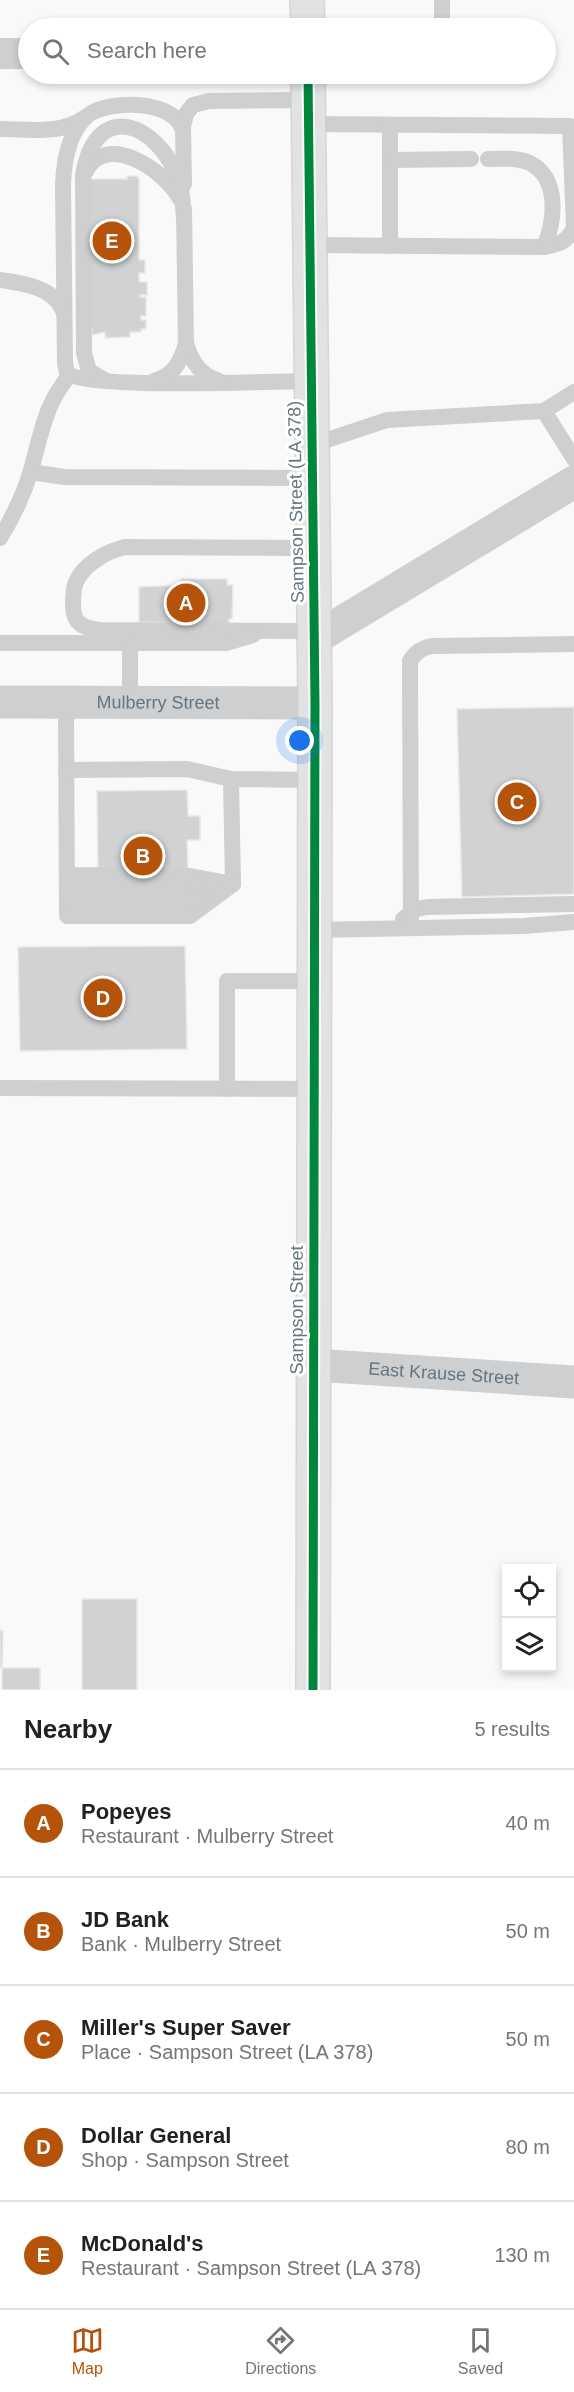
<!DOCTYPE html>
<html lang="en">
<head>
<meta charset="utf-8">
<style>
	:root { --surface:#fff; --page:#f2f2f2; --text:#202124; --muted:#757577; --line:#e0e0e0; --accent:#b45309 }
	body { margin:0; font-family:Helvetica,sans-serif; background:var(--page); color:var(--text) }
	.controls { position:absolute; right:18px; bottom:18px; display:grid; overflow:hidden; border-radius:0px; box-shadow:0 3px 9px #0003 }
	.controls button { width:54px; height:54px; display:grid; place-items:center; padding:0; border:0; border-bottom:2px solid var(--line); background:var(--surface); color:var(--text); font:30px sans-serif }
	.you { position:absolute; left:300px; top:741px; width:21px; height:21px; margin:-15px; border:4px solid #fff; border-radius:50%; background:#1a73e8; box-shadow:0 0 0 9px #1a73e833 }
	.badge { display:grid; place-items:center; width:39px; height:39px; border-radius:50%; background:var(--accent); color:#fff; font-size:20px; font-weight:700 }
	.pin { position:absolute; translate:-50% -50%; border:3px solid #fff; box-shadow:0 2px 6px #0006 }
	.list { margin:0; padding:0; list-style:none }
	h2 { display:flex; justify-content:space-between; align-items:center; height:78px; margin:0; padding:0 24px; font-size:26px }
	h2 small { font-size:20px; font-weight:400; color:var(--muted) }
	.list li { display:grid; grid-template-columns:39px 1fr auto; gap:18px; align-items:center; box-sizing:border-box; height:108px; padding:0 24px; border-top:2px solid var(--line) }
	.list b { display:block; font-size:22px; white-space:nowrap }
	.list p { margin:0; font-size:20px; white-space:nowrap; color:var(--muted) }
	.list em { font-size:20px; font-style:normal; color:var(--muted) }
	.icon { flex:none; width:33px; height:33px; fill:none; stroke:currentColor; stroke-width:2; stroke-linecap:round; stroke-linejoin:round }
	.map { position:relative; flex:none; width:574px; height:1690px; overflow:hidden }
	.search { position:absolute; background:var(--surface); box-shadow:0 3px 9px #0003; left:18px; right:18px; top:18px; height:66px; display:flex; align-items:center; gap:15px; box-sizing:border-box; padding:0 21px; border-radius:33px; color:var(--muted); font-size:22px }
	.sheet { height:618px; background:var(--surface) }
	nav { display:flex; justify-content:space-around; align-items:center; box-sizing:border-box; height:84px; border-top:2px solid var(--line); background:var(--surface); font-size:16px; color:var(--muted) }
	nav a { display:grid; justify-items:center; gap:3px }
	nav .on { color:var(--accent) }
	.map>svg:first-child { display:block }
	.building { fill:#d0d2d3; stroke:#e8e8e8; stroke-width:1.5 }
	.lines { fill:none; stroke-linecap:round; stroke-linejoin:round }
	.secondary-casing { stroke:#d5d6d7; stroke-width:36 }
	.lane { stroke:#cecfd0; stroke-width:16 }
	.street { stroke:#cecfd0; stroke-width:33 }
	.secondary { stroke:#e1e2e2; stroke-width:33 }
	.cycleway-casing { stroke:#fff; stroke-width:13 }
	.cycleway { stroke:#00873e; stroke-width:9 }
	.labels { text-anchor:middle; stroke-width:6; stroke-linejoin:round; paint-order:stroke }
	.street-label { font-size:18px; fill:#657683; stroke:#fff }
</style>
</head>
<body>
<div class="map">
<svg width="574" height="1690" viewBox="0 0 574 1690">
	<rect width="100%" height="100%" fill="#f9f9f9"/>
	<!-- building -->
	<g class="building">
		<polygon points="127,176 137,176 139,179 139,260 145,260 145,273 139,273 139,282 147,282 147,295 140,295 140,297 146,297 146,316 141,316 141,320 146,320 146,329 141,329 141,332 130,332 130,337 105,338 105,332 92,335 92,329 86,330 89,179 127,179"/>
		<polygon points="181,579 227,579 227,585 233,585 232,619 229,619 229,624 139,622 139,587 181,585"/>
		<polygon points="574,707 574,894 462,897 457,709"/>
		<polygon points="187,790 188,816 200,816 200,840 187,840 188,871 98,873 97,791"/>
		<polygon points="185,946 187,1049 20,1051 18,947"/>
		<rect x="82" y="1599" width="55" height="91"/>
		<polygon points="0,1630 3,1631 2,1668 0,1668"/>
		<rect x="2" y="1668" width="38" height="22"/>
	</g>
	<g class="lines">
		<!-- secondary casing -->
		<g class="secondary-casing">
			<g id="secondary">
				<polyline points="307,0 308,28"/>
				<polyline points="308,74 315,703 313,1690"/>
			</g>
		</g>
		<!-- lane -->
		<g class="lane">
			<polyline points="442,0 442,28"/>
			<polyline points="0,46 28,46"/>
			<polyline points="0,61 28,61"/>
			<path d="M309 124 570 126 574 227C568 242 559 244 544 247L310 245"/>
			<polyline points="390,125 390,246"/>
			<path d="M0 129C27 129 61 135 84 118"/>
			<path d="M183 132C178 99 107 99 87 116 68 133 64 161 63 184L65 363 67 373C87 390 274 381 312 381"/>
			<path d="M488 159C501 159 517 157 530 163 560 179 555 221 544 247"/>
			<polyline points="390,160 471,159"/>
			<path d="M85 173C105 130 165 170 180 199"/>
			<polyline points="184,184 183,127 186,114 193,105 209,101 308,100"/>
			<path d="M0 280C23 283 57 288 64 314"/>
			<path d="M186 343C191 361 200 375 219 381"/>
			<path d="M106 381 89 371 84 353 83 175C96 98 157 123 178 178 183 191 183 205 184 219"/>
			<path d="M154 381C173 376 181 362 186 343L184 209"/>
			<polyline points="544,411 574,459"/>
			<polyline points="312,445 387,420 544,411 574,392"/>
			<polyline points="31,472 64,477 313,478"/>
			<path d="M0 538C13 517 24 494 31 470 41 435 45 403 70 375"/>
			<path d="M313 548 125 547C107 551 84 564 76 582 73 589 73 597 73 605 73 624 83 628 100 630L314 631"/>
			<polyline points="0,643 226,643 253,635"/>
			<polyline points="130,643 130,703"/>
			<polyline points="66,702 67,916 190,916 233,884"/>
			<polyline points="66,770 187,769 231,779 315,780"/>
			<polyline points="231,779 233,884"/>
			<polyline points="67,875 190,876 233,884"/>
			<polyline points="67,889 190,889 214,886"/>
			<polyline points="67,903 190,903 207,895"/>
			<polyline points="403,919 417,909 427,907 574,904"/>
			<path d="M411 928 410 661C416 652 421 648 432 646L574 644"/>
			<polyline points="314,930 523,926 574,922"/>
			<polyline points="0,1088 314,1089"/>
			<polyline points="227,1089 227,981 314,981"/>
		</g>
		<!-- street -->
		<g class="street">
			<polyline points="314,639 574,482"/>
			<path id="s1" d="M0 702 315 703"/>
			<path id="s2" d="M314 1365 574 1382"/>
		</g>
		<!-- secondary -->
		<use href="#secondary" class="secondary"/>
		<!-- cycleway casing -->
		<g class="cycleway-casing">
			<polyline id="cycleway" points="308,74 315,703 313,1690"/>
		</g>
		<!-- cycleway -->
		<use href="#cycleway" class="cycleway"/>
	</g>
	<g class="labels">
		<!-- street labels -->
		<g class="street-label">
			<text transform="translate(296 502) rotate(-91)" y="6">Sampson Street (LA 378)</text>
			<text dy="6" stroke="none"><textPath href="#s1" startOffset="158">Mulberry Street</textPath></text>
			<text transform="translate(297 1310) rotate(-90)" y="6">Sampson Street</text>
			<text dy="6" stroke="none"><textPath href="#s2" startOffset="130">East Krause Street</textPath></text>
		</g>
	</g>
</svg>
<div class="controls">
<button><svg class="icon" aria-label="locate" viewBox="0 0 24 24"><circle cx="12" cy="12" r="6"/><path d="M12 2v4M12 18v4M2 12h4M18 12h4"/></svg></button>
<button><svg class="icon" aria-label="layers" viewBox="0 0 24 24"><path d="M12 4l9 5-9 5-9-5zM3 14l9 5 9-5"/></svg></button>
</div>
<div class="you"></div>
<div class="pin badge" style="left:186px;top:603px">A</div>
<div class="pin badge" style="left:143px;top:856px">B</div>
<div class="pin badge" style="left:517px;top:802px">C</div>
<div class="pin badge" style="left:103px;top:998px">D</div>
<div class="pin badge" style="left:112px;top:241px">E</div>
<div class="search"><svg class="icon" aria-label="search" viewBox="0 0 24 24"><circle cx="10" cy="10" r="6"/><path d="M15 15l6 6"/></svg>Search here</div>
</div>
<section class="sheet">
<h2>Nearby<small>5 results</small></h2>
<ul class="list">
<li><span class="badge">A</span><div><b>Popeyes</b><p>Restaurant · Mulberry Street</p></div><em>40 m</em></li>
<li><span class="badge">B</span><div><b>JD Bank</b><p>Bank · Mulberry Street</p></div><em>50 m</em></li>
<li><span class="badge">C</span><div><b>Miller's Super Saver</b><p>Place · Sampson Street (LA 378)</p></div><em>50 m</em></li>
<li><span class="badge">D</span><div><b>Dollar General</b><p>Shop · Sampson Street</p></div><em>80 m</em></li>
<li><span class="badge">E</span><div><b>McDonald's</b><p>Restaurant · Sampson Street (LA 378)</p></div><em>130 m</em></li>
</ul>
</section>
<nav>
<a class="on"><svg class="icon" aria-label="map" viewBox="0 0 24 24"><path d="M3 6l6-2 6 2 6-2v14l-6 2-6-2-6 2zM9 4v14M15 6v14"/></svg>Map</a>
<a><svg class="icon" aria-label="directions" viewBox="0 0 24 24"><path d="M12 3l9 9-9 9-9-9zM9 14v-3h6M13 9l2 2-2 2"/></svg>Directions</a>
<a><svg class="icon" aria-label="saved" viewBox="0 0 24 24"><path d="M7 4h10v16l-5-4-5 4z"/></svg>Saved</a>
</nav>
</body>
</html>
